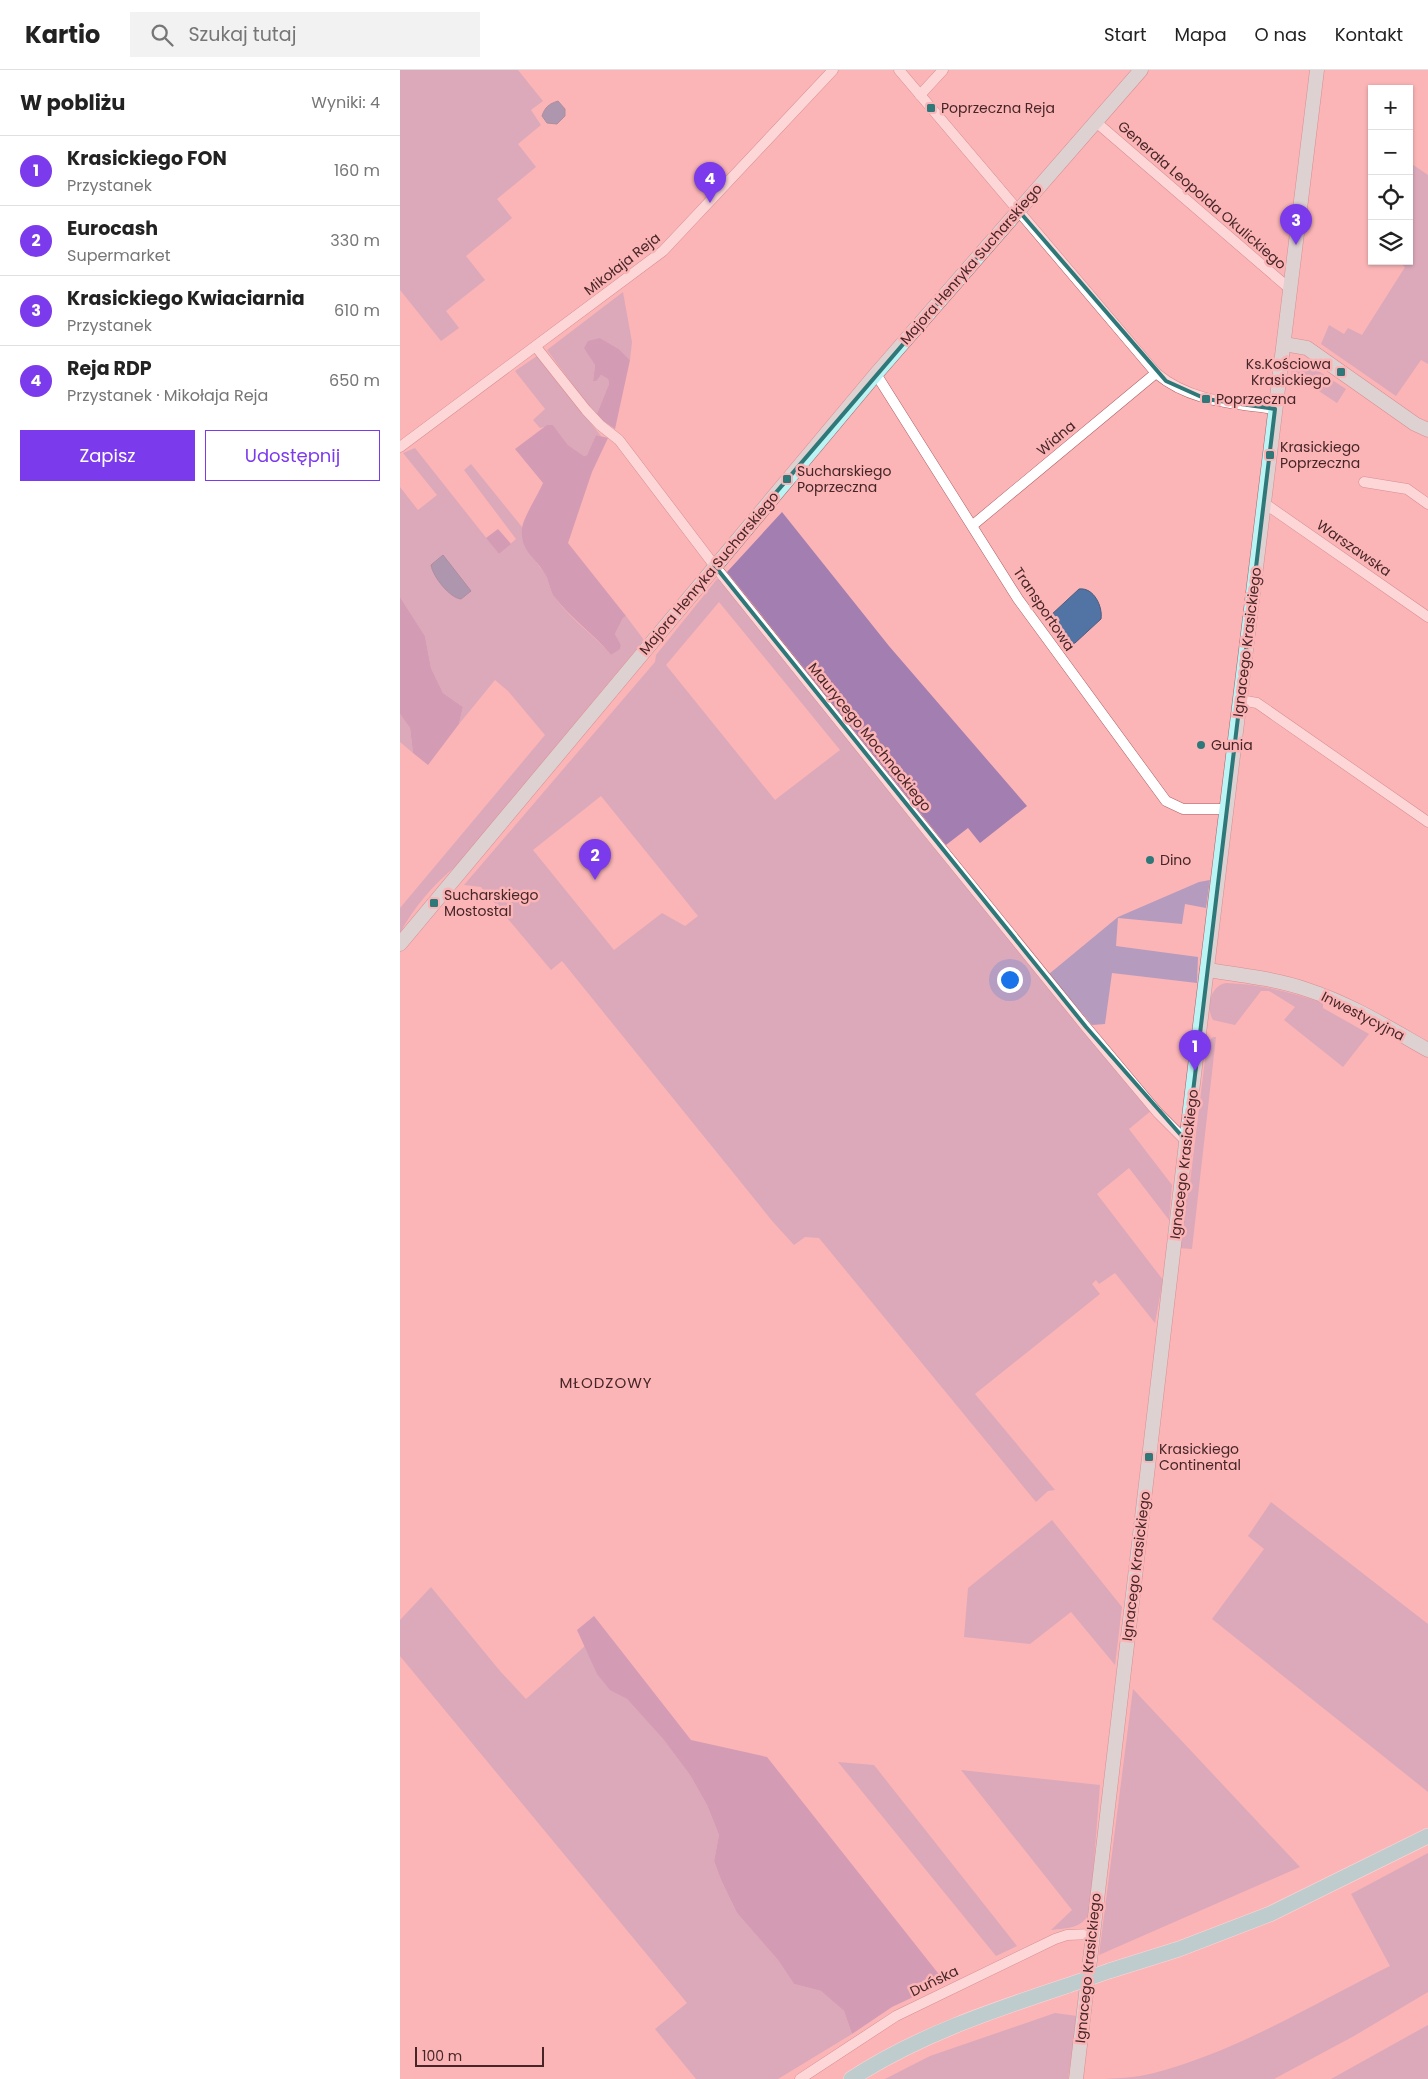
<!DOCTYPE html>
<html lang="pl">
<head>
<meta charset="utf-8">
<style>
	:root { --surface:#fff; --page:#f2f2f2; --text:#222; --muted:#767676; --line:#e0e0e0; --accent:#7c3aed }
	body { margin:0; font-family:Poppins,sans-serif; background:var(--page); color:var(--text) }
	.controls { position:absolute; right:15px; top:15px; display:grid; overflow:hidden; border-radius:0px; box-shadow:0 1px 4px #0004 }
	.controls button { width:45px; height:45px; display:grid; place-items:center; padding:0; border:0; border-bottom:1px solid var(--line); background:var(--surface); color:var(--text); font:25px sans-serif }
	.scale { position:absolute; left:15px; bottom:12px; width:129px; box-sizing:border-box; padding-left:5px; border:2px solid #472527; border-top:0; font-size:14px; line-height:18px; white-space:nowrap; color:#472527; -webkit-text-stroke:4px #fbb5b7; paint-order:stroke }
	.you { position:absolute; left:609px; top:909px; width:18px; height:18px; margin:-12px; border:4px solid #fff; border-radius:50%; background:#1a73e8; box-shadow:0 0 0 8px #1a73e833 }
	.badge { display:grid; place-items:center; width:32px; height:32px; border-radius:50%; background:var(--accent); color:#fff; font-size:16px; font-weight:700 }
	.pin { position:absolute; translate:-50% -41px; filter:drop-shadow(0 1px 2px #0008) }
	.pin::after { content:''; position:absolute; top:26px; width:18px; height:15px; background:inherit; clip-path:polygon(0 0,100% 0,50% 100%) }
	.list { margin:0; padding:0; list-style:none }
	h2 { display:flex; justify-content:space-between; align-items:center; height:65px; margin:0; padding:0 20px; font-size:21px }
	h2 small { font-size:16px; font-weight:400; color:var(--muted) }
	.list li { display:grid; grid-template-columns:32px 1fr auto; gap:15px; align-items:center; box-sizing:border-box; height:70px; padding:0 20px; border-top:1px solid var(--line) }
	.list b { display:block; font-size:19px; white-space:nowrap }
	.list p { margin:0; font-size:16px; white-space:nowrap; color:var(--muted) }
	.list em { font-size:16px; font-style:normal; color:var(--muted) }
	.actions { display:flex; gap:10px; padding:15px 20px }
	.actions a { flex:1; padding:11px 0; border:1px solid var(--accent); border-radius:0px; text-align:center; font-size:18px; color:var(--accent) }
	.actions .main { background:var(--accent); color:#fff }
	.icon { flex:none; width:28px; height:28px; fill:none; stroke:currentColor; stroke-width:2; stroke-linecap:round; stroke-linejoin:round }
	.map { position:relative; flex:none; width:1028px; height:2009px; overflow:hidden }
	header { display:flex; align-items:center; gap:30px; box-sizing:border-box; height:70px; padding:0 25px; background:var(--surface); border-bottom:1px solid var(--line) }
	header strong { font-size:24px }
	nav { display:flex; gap:28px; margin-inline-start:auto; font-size:18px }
	.search { width:350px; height:45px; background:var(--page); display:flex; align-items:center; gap:12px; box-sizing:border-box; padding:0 18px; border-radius:0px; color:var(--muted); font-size:19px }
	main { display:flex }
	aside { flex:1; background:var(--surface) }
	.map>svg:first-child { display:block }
	.green { fill:#b59bbe; fill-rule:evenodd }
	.forest { fill:#a37eb1 }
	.water { fill:#5174a4; stroke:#4e5c7e }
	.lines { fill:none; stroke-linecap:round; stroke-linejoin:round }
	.street-casing { stroke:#af5f65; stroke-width:11 }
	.secondary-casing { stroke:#af5f65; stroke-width:15 }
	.primary-casing { stroke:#fff; stroke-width:16 }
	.street { stroke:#fff; stroke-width:10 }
	.secondary { stroke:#bbf4f4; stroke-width:14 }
	.primary { stroke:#76e8ea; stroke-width:15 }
	.primary-bridge-casing { stroke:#fff; stroke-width:16; stroke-linecap:butt }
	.primary-bridge { stroke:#76e8ea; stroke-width:15 }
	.marked { fill:none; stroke:#2e7879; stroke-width:4; stroke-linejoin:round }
	.poi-dot { fill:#2e7879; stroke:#fbb5b7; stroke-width:2 }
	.labels { text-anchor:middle; stroke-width:5; stroke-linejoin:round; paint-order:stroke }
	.poi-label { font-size:14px; fill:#472527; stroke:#fbb5b7; text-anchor:start }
	.street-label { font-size:14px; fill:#472527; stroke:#fbb5b7 }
	.neighbourhood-label { font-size:15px; letter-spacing:1px; fill:#472527; stroke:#fbb5b7 }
</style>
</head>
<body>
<header>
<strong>Kartio</strong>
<div class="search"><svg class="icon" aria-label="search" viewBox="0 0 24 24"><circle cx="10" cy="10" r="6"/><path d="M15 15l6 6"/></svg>Szukaj tutaj</div>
<nav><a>Start</a><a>Mapa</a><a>O nas</a><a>Kontakt</a></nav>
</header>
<main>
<aside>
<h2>W pobliżu<small>Wyniki: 4</small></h2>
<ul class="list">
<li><span class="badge">1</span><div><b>Krasickiego FON</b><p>Przystanek</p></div><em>160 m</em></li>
<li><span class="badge">2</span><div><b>Eurocash</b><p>Supermarket</p></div><em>330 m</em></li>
<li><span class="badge">3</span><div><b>Krasickiego Kwiaciarnia</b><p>Przystanek</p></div><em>610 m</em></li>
<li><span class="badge">4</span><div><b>Reja RDP</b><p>Przystanek · Mikołaja Reja</p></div><em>650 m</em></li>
</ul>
<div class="actions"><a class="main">Zapisz</a><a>Udostępnij</a></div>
</aside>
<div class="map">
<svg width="1028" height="2009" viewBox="0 0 1028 2009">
	<rect width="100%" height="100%" fill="#fbb5b7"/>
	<!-- green -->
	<g class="green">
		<polygon points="0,0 118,0 143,31 131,40 141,55 118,74 136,97 97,129 112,148 66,186 85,210 46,241 59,258 41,271 0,220"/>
		<polygon points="1009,92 1028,105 1028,294 1021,290 996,326 921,274 929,255 944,264 948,258 962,265 1005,197 998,191 1009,191"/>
		<polygon points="223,222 232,272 230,290 219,279 200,268 188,283 195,295 193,311 201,305 208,309 209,314 196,346 147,280"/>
		<polygon points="137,286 201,366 196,365 187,385 184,386 168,375 153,355 140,358 133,350 145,339 115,301"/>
		<polygon points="903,291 946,319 937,333 899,308 891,311 892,294"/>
		<path d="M15 378 99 484 116 469 64 400 71 394 122 457C123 469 130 483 137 493 139 497 144 501 146 505 149 511 149 517 152 523 168 548 192 563 211 585L220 578 221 575 215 564 223 548 226 546 244 570 56 796C33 815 14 837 0 863V838L145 665 108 621 95 610 59 654 63 637 43 623 31 598 25 566 0 527V417L18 440 37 425 3 383Z"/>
		<path d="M317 509 322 511 529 772 752 1040 729 1059 772 1115 769 1150 729 1098 697 1124 763 1210 755 1253 715 1203 699 1214 696 1210 692 1214 700 1224 575 1324 655 1420 648 1421 636 1432 419 1168 405 1167 394 1175 373 1152 162 891 151 900 81 817 64 815 255 592 256 585ZM319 532 440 680 375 730 266 595ZM201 726 298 846 285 856 262 843 214 880 133 780Z"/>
		<polygon points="0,644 10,658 13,683 0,672"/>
		<polygon points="810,810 806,838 785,834 782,854 718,848 716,876 798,887 797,913 712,903 705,954 692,955 649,904 718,847 799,812"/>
		<path d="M826 913C860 914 891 922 923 933V938L969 964 943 997 884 950 895 937 869 921H861L835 955 813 950C805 937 811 915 826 913Z"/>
		<polygon points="813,967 816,967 792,1179 779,1178 785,1130 789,1121 807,973"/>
		<polygon points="871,1432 1028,1554 1028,1722 812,1549 864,1479 848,1466"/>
		<polygon points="652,1450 722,1537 715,1595 671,1542 630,1574 564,1567 568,1518"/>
		<polygon points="31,1517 100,1601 126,1629 185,1576 197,1603 210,1619 227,1629 263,1669 290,1705 307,1735 319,1765 314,1791 321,1810 337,1843 378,1890 394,1914 421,1921 444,1941 452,1964 378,2009 296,2009 255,1959 287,1933 0,1586 0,1550"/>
		<polygon points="733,1619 900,1797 699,1885"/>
		<polygon points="438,1692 474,1695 617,1876 596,1886"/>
		<path d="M561 1700 700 1715 690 1842C682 1859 667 1858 651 1860L672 1840Z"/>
		<path d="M1028 1783V1922L954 1966 874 2009H705C722 2008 739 2007 754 2003 836 1982 915 1933 990 1896L951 1824Z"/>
		<polygon points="655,1943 677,1946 668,2009 485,2009 530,1986"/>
		<polygon points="1028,1955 1028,2009 931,2009"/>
	</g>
	<!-- forest -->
	<g class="forest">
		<polygon points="200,268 219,279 230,290 215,359 196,346 209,314 208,309 201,305 196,311 193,311 195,295 184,278 188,271"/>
		<path d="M147 355H153L168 375 184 386 187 385 196 365 208 368 192 402 168 473 226 546 223 548 215 564 221 575 220 579 211 585C193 563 170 548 153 525 149 518 149 510 145 504 135 486 120 482 122 458 124 446 138 425 143 413L115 379Z"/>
		<polygon points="382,442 489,576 627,736 580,773 568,758 546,775 327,502"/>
		<polygon points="98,459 111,474 99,484 86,468"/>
		<polygon points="0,527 25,566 31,598 43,623 63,637 59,654 28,695 13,683 10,658 0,644"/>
		<polygon points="194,1546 291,1670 367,1687 545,1912 492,1937 452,1964 444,1941 421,1921 394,1914 378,1890 337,1843 321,1810 314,1791 319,1765 307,1735 290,1705 263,1669 227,1629 210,1620 197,1604 177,1560"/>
	</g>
	<!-- water -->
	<g class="water">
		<path d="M158 31 165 39V46L157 54 147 53 142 46C145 37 149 34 158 31Z"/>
		<path d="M43 485 71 521 61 529C50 528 33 507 31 495Z"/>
		<path d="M679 519C694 517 703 537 701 549L675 573 670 574 658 563 650 549 651 545Z"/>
	</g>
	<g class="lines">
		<!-- street casing -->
		<g class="street-casing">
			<g id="street">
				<path d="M499 0 756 303C790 332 833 333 875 339"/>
				<polyline points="520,25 543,0"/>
				<polyline points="696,52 890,219"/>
				<polyline points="136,277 186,340 200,355 219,370 314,495 524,757 686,957 758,1043 787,1072"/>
				<polyline points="476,304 618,529 766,731 783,739 827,739"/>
				<polyline points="0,377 263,181 433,0"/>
				<polyline points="964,412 1007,419 1028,434"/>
				<polyline points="864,433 1028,547"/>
				<polyline points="573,455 756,303"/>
				<polyline points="840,630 857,633 1028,752"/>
				<polyline points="400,2009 496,1946 655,1869 667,1865 692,1864"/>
			</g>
		</g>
		<!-- secondary casing -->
		<g class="secondary-casing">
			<g id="secondary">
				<polyline points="884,274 907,278 1015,354 1028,360"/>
				<polyline points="0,874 476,304 741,0"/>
				<path d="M807 900C841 905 876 909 908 920 951 934 989 958 1028 980"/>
				<polyline points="676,2009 796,988 917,0"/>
			</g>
		</g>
		<!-- primary casing -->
		<g class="primary-casing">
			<g id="primary">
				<polyline points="709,1901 779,1879 870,1844 1028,1766"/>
				<path d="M451 2009C518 1965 594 1940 669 1915"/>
			</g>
		</g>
		<!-- street -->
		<use href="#street" class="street"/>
		<!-- secondary -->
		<use href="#secondary" class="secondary"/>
		<!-- primary -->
		<use href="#primary" class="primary"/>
		<!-- primary-bridge casing -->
		<g class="primary-bridge-casing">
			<polyline id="primary-bridge" points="669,1915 709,1901"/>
		</g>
		<!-- primary-bridge -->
		<use href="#primary-bridge" class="primary-bridge"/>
	</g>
	<!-- marked area -->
	<path d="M0 0H1028V2009H0ZM618 140 766 311 806 329 875 339 787 1072 686 957 314 495Z" fill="#fbb5b7" fill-opacity=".55" fill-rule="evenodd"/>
	<path class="marked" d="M618 140 766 311 806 329 875 339 787 1072 686 957 314 495Z"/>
	<!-- markers -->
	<g class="poi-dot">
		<rect x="526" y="33" width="10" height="10" rx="2.5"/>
		<rect x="936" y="297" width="10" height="10" rx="2.5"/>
		<rect x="801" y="324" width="10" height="10" rx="2.5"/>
		<rect x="865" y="380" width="10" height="10" rx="2.5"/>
		<rect x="382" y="404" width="10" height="10" rx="2.5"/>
		<circle cx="801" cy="675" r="5"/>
		<circle cx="750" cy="790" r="5"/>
		<rect x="29" y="828" width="10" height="10" rx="2.5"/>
		<rect x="744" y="1382" width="10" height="10" rx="2.5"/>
	</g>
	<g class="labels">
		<!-- poi labels -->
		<g class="poi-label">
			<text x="541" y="43">Poprzeczna Reja</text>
			<text x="931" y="299" text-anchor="end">Ks.Kościowa<tspan x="931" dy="16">Krasickiego</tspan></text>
			<text x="816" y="334">Poprzeczna</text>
			<text x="880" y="382">Krasickiego<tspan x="880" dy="16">Poprzeczna</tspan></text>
			<text x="397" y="406">Sucharskiego<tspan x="397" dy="16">Poprzeczna</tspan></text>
			<text x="811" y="680">Gunia</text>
			<text x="760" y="795">Dino</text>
			<text x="44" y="830">Sucharskiego<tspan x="44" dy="16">Mostostal</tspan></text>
			<text x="759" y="1384">Krasickiego<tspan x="759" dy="16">Continental</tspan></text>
		</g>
		<!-- street labels -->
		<g class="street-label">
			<text transform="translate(802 125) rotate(41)" y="5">Generała Leopolda Okulickiego</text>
			<text transform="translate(222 194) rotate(-38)" y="5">Mikołaja Reja</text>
			<text transform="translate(571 194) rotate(-49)" y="5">Majora Henryka Sucharskiego</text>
			<text transform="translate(656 368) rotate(-40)" y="5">Widna</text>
			<text transform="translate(954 478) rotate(35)" y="5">Warszawska</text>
			<text transform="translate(309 503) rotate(-50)" y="5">Majora Henryka Sucharskiego</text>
			<text transform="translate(644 539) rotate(56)" y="5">Transportowa</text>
			<text transform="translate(847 572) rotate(-83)" y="5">Ignacego Krasickiego</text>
			<text transform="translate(470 667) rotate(51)" y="5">Maurycego Mochnackiego</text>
			<text transform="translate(963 946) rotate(27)" y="5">Inwestycyjna</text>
			<text transform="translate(784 1094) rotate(-83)" y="5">Ignacego Krasickiego</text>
			<text transform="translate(736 1496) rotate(-83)" y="5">Ignacego Krasickiego</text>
			<text transform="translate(688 1898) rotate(-84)" y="5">Ignacego Krasickiego</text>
			<text transform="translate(534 1911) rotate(-26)" y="5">Duńska</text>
		</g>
		<!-- neighbourhood labels -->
		<g class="neighbourhood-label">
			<text x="206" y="1318">MŁODZOWY</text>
		</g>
	</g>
</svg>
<div class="controls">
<button>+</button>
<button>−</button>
<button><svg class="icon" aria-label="locate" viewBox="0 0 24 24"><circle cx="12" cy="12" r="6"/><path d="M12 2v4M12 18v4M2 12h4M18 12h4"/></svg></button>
<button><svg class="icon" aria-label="layers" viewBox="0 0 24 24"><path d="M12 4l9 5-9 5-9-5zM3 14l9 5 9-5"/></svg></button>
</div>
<div class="scale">100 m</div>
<div class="you"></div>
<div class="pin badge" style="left:795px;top:1001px">1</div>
<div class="pin badge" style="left:195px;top:810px">2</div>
<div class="pin badge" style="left:896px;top:175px">3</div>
<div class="pin badge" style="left:310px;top:133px">4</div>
</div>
</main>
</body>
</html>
